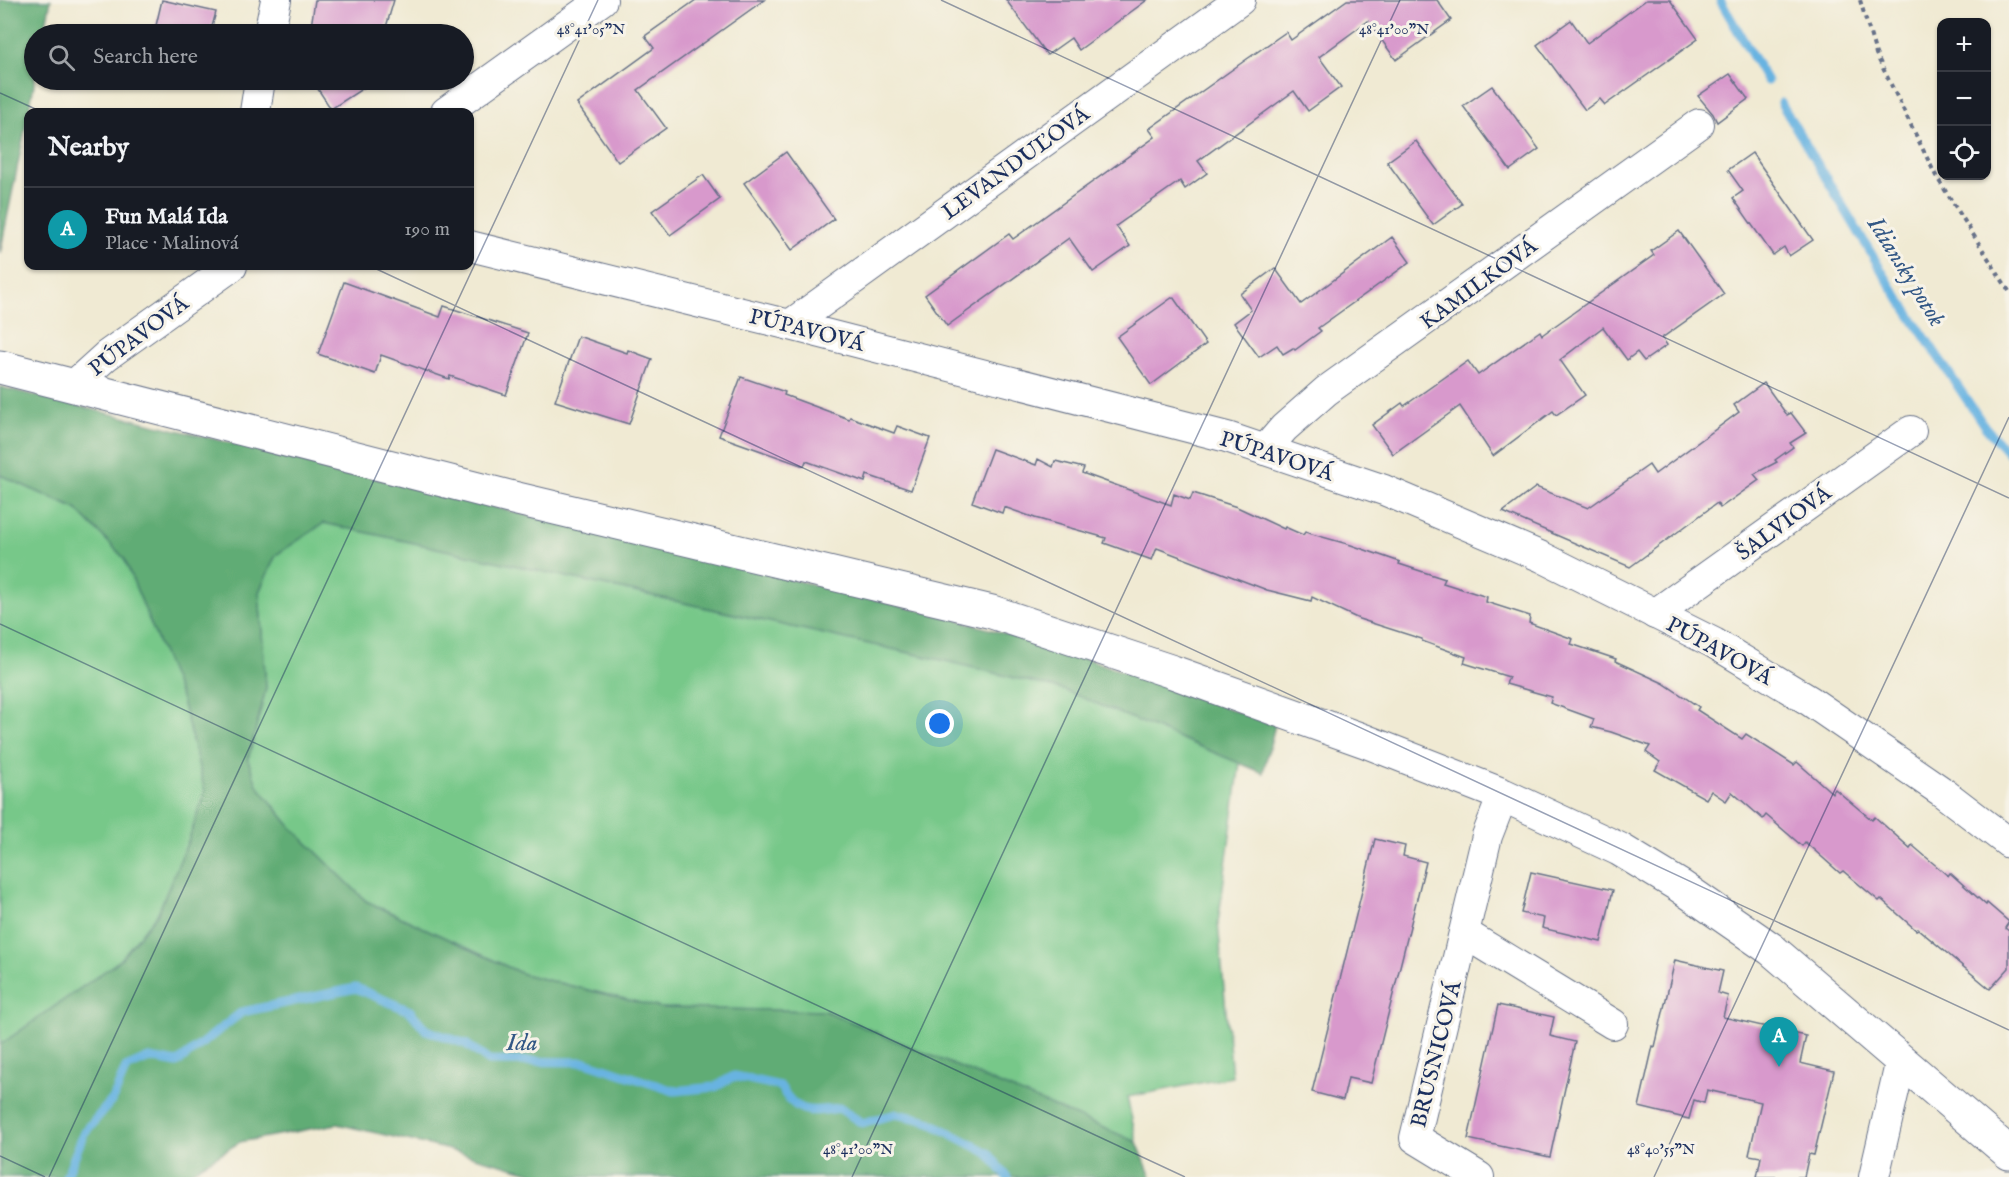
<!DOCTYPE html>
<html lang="en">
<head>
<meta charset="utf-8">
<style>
	:root { --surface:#171b24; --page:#242831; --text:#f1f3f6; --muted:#9ea1a6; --line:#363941; --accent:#d690ce }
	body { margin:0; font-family:"IM FELL English",serif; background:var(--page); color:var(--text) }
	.controls { position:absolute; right:18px; top:18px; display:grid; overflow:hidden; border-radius:12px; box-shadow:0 2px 4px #0004 }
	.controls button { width:54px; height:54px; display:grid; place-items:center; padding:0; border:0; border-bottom:2px solid var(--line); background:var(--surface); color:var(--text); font:30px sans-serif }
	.you { position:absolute; left:940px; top:724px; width:21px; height:21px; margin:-15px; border:4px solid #fff; border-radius:50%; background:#1a73e8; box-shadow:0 0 0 9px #1a73e833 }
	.badge { display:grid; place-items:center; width:39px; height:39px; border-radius:50%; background:var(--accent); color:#fff; font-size:20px; font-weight:700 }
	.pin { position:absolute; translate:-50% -50px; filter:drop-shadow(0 2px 3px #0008) }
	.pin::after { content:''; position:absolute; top:32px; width:21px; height:18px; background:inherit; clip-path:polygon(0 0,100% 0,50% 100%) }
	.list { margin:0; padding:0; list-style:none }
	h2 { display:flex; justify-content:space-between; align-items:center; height:78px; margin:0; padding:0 24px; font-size:26px }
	h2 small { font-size:20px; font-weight:400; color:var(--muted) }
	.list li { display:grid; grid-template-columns:39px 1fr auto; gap:18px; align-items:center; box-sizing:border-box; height:84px; padding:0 24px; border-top:2px solid var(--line) }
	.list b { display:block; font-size:22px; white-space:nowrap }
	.list p { margin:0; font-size:20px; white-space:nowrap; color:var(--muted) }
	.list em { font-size:20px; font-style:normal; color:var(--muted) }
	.icon { flex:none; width:33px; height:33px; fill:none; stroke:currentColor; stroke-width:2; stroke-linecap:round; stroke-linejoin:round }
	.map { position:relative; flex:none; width:2009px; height:1177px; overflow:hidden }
	.search { position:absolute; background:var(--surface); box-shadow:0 2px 4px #0004; left:24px; top:24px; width:450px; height:66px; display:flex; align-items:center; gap:15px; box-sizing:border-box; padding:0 21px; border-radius:33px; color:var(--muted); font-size:22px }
	.panel { position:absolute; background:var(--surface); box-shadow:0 2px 4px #0004; left:24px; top:108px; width:450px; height:162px; border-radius:12px }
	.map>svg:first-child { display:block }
	.green { fill:#77c889; stroke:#497c74; stroke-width:1.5 }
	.forest { fill:#61ac75; stroke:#3e6e6a; stroke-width:1.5 }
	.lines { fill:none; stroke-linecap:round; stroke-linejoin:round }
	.stream { stroke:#68b3e1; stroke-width:9 }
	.building { fill:#d899cc }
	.street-casing { stroke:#667087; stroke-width:32 }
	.secondary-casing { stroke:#667087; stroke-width:35 }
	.path { stroke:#667087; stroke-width:4; stroke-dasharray:4.5 4.5; stroke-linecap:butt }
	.street { stroke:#fff; stroke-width:30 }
	.secondary { stroke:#fff; stroke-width:33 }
	.ticks { fill:none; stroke:#1b2f5e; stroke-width:1.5; stroke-opacity:0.45 }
	.labels { text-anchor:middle; stroke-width:6; stroke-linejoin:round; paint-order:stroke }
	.street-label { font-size:22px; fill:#1b2f5e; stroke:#f7f3e8 }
	.water-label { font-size:24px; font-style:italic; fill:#325785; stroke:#f7f3e8 }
	.ticks-label { font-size:15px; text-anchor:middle; fill:#1b2f5e; stroke:#f7f3e8; stroke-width:6; stroke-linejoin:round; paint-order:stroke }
</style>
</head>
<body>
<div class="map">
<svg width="2009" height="1177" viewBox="0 0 2009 1177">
	<rect width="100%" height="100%" fill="#f7f3e8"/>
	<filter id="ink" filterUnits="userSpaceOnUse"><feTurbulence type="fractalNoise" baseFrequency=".0167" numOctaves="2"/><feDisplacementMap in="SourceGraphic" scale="12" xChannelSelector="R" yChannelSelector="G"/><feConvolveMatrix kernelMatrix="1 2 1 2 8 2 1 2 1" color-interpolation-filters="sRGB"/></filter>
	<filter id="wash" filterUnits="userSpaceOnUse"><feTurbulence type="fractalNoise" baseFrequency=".008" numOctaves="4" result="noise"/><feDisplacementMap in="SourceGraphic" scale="24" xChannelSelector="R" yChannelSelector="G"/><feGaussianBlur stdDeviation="1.35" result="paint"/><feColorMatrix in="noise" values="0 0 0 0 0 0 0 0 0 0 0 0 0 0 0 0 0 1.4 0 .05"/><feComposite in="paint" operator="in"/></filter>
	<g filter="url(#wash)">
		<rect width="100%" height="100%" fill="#f0ead3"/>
		<!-- green -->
		<g class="green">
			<polygon points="0,475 76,509 124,558 182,700 205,791 189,839 158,913 119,961 0,1045"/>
			<polygon points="324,523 946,661 1064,690 1240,763 1218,923 1232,1077 1127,1097 1137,1142 825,1011 661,1008 523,974 366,901 291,827 257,785 248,760 266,688 259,592 276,555"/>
		</g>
		<!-- forest -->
		<g class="forest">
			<polygon points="0,0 51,0 44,34 34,34 35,80 0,253"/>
			<polygon points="0,387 955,619 1067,652 1275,725 1263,773 1064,690 946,661 324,523 276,555 259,592 266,688 248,760 257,785 291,827 366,901 523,974 661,1008 825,1011 1137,1142 1151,1177 548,1177 442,1148 337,1124 240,1142 182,1177 0,1177 0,1045 119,961 158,913 189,839 205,791 182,700 124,558 76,509 0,475"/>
		</g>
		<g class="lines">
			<!-- stream -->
			<g class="stream">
				<polyline points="1720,0 1767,81"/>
				<polyline points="1781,103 1892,288 1985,427 2009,454"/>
				<path d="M66 1177 84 1133 113 1099 126 1068 149 1058 177 1063 242 1012 356 988 410 1011 426 1030 466 1044 489 1061 586 1062 674 1091 715 1087 734 1076 780 1086C796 1114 809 1113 839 1108L862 1123 896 1114 925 1120 988 1153 1007 1177"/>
			</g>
		</g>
		<g id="blocks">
			<!-- building -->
			<g class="building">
				<polygon points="162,0 216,12 210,34 154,34"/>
				<polygon points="315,0 394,0 384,34 310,34"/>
				<polygon points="696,0 764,0 638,90 666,128 618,162 577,104 654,48 645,36"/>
				<polygon points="1006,0 1147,0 1079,50 1071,38 1047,55"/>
				<polygon points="1347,0 1437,0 1451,20 1396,60 1368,21 1319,57 1341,87 1308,111 1294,91 1198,161 1207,173 1185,189 1180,181 1116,226 1130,246 1093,272 1069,238 947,326 925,295 1009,234 1013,239 1155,137 1149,129 1247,59 1286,32 1291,40"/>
				<polygon points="1646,0 1670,0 1698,39 1605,105 1600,99 1585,110 1537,45 1571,20 1587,43"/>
				<polygon points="1730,74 1748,99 1717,122 1713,114 1698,96"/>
				<polygon points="312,80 361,80 365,87 331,109"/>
				<polygon points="1492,86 1539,149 1510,170 1463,106"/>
				<polygon points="1416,141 1462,204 1433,225 1387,162"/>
				<polygon points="786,152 834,219 792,250 744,183"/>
				<polygon points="1752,153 1813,240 1789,256 1784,247 1773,255 1733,198 1743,191 1728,170"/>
				<polygon points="703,175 720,199 670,235 652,211"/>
				<polygon points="1679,231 1724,294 1662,338 1667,345 1644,361 1637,352 1627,360 1603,327 1560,360 1585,395 1556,415 1553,411 1493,456 1460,406 1393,454 1372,425 1402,403 1404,406 1468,361 1478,375 1540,331 1542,335 1654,255 1651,251"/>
				<polygon points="1392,237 1410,262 1318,328 1321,331 1295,350 1293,348 1283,354 1277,345 1259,357 1234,323 1251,310 1240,294 1275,268 1301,304"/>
				<polygon points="344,282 440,317 444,306 528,333 506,395 450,376 449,379 381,355 375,374 318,354"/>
				<polygon points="1173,297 1206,344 1151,385 1117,337"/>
				<polygon points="578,336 627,353 628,350 652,359 629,424 555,401"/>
				<polygon points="741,377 785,392 784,395 849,419 850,417 894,433 897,426 930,438 911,490 867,475 865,482 806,461 804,466 719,436"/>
				<polygon points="1764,383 1787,415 1791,413 1806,433 1790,443 1793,447 1775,460 1777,462 1754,474 1759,480 1720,508 1717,503 1630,567 1503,512 1536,487 1588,508 1649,465 1655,474 1739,412 1734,405"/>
				<polygon points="992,449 1036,465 1038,459 1053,467 1055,461 1084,468 1082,473 1171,505 1174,494 1190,500 1193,493 1237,507 1284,529 1285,527 1303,535 1305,532 1351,545 1400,562 1399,564 1445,579 1443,583 1487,597 1486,602 1530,616 1529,623 1573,639 1571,644 1616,659 1615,661 1663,683 1699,707 1697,710 1742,739 1746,734 1794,765 1797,762 1832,793 1835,789 1872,820 1875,817 1910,848 1912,845 1948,876 1950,873 1986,905 1987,903 2009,922 2005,928 2009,931 2009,968 1990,989 1918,929 1916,930 1881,899 1879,901 1843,871 1840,873 1805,842 1802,846 1766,815 1763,819 1732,792 1726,801 1711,791 1706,799 1655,770 1660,762 1646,752 1650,746 1611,732 1591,727 1594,719 1550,703 1552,697 1506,684 1509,677 1464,663 1466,657 1422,641 1422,639 1359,619 1312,597 1311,601 1267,590 1157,548 1152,560 1104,543 1106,538 1035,518 1004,507 1002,513 972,502"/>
				<polygon points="1375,839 1405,846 1403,856 1426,862 1371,1083 1348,1078 1343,1100 1312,1092"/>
				<polygon points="1531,872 1613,890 1601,942 1542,928 1544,918 1521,913"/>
				<polygon points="1675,960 1723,971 1718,993 1728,996 1723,1017 1806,1036 1800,1063 1834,1071 1814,1155 1809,1154 1804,1177 1757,1177 1761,1157 1749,1155 1761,1102 1707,1090 1704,1103 1694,1100 1689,1119 1639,1107 1653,1046 1655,1047"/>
				<polygon points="1498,1005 1554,1017 1550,1036 1575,1042 1550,1157 1468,1139"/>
			</g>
		</g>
	</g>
	<g filter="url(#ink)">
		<use href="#blocks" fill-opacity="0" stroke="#667087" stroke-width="1.5"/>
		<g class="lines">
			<!-- street casing -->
			<g class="street-casing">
				<g id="street">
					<polyline points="269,34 276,0"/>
					<polyline points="255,112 260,80"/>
					<polyline points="446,112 602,0"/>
					<polyline points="470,246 790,325 1227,437 1384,490 1542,557 1714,643 1810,701 1941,791 2009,843"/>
					<polyline points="790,325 1240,0"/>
					<polyline points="74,385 106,356 232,266"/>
					<polyline points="1265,450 1284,428 1326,391 1699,124"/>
					<polyline points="1655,614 1911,431"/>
					<polyline points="1464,933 1613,1024"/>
					<polyline points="1479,1177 1415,1138 1487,836 1503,795"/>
					<polyline points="1874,1177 1901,1060"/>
				</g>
			</g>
			<!-- secondary casing -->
			<g class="secondary-casing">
				<polyline id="secondary" points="0,367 509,497 992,612 1173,672 1365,741 1503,795 1619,849 1680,886 1771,949 2009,1153"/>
			</g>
			<!-- path -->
			<polyline class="path" points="1860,0 1876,54 1936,176 2009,291"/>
			<!-- street -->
			<use href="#street" class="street"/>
			<!-- secondary -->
			<use href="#secondary" class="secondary"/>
		</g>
	</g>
	<!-- ticks -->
	<path class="ticks" d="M941 0 2009 498M0 93 42 112M370 266 2009 1030M0 624 1185 1177M0 1156 45 1177M49 1177 598 0M852 1177 1400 0M1654 1177 2009 417"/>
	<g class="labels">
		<!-- street labels -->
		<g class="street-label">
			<text transform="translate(1015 162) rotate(-36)" y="8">LEVANDUĽOVÁ</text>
			<text transform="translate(1478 283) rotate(-36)" y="8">KAMILKOVÁ</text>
			<text transform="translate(807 329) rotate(14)" y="8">PÚPAVOVÁ</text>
			<text transform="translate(138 335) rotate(-37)" y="8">PÚPAVOVÁ</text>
			<text transform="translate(1277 455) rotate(18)" y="8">PÚPAVOVÁ</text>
			<text transform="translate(1783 522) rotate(-36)" y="8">ŠALVIOVÁ</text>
			<text transform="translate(1720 650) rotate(29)" y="8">PÚPAVOVÁ</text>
			<text transform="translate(1435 1054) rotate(-76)" y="8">BRUSNICOVÁ</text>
		</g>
		<!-- water labels -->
		<g class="water-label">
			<text transform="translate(1907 271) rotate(58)" y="8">Idiansky potok</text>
			<text transform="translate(522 1042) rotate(1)" y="8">Ida</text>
		</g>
	</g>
	<g class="ticks-label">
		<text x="591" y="34">48°41'05"N</text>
		<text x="1394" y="34">48°41'00"N</text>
		<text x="858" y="1154">48°41'00"N</text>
		<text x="1661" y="1154">48°40'55"N</text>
	</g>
</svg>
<div class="controls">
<button>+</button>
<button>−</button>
<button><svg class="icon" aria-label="locate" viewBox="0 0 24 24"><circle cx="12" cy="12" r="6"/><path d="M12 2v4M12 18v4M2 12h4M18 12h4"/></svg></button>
</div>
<div class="you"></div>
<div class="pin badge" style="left:1779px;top:1067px;background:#0f9aa8">A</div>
<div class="search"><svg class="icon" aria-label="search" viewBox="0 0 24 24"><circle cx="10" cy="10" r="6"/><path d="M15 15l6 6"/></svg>Search here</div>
<section class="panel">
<h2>Nearby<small></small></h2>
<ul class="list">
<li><span class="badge" style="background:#0f9aa8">A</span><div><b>Fun Malá Ida</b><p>Place · Malinová</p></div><em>190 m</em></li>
</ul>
</section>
</div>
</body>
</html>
